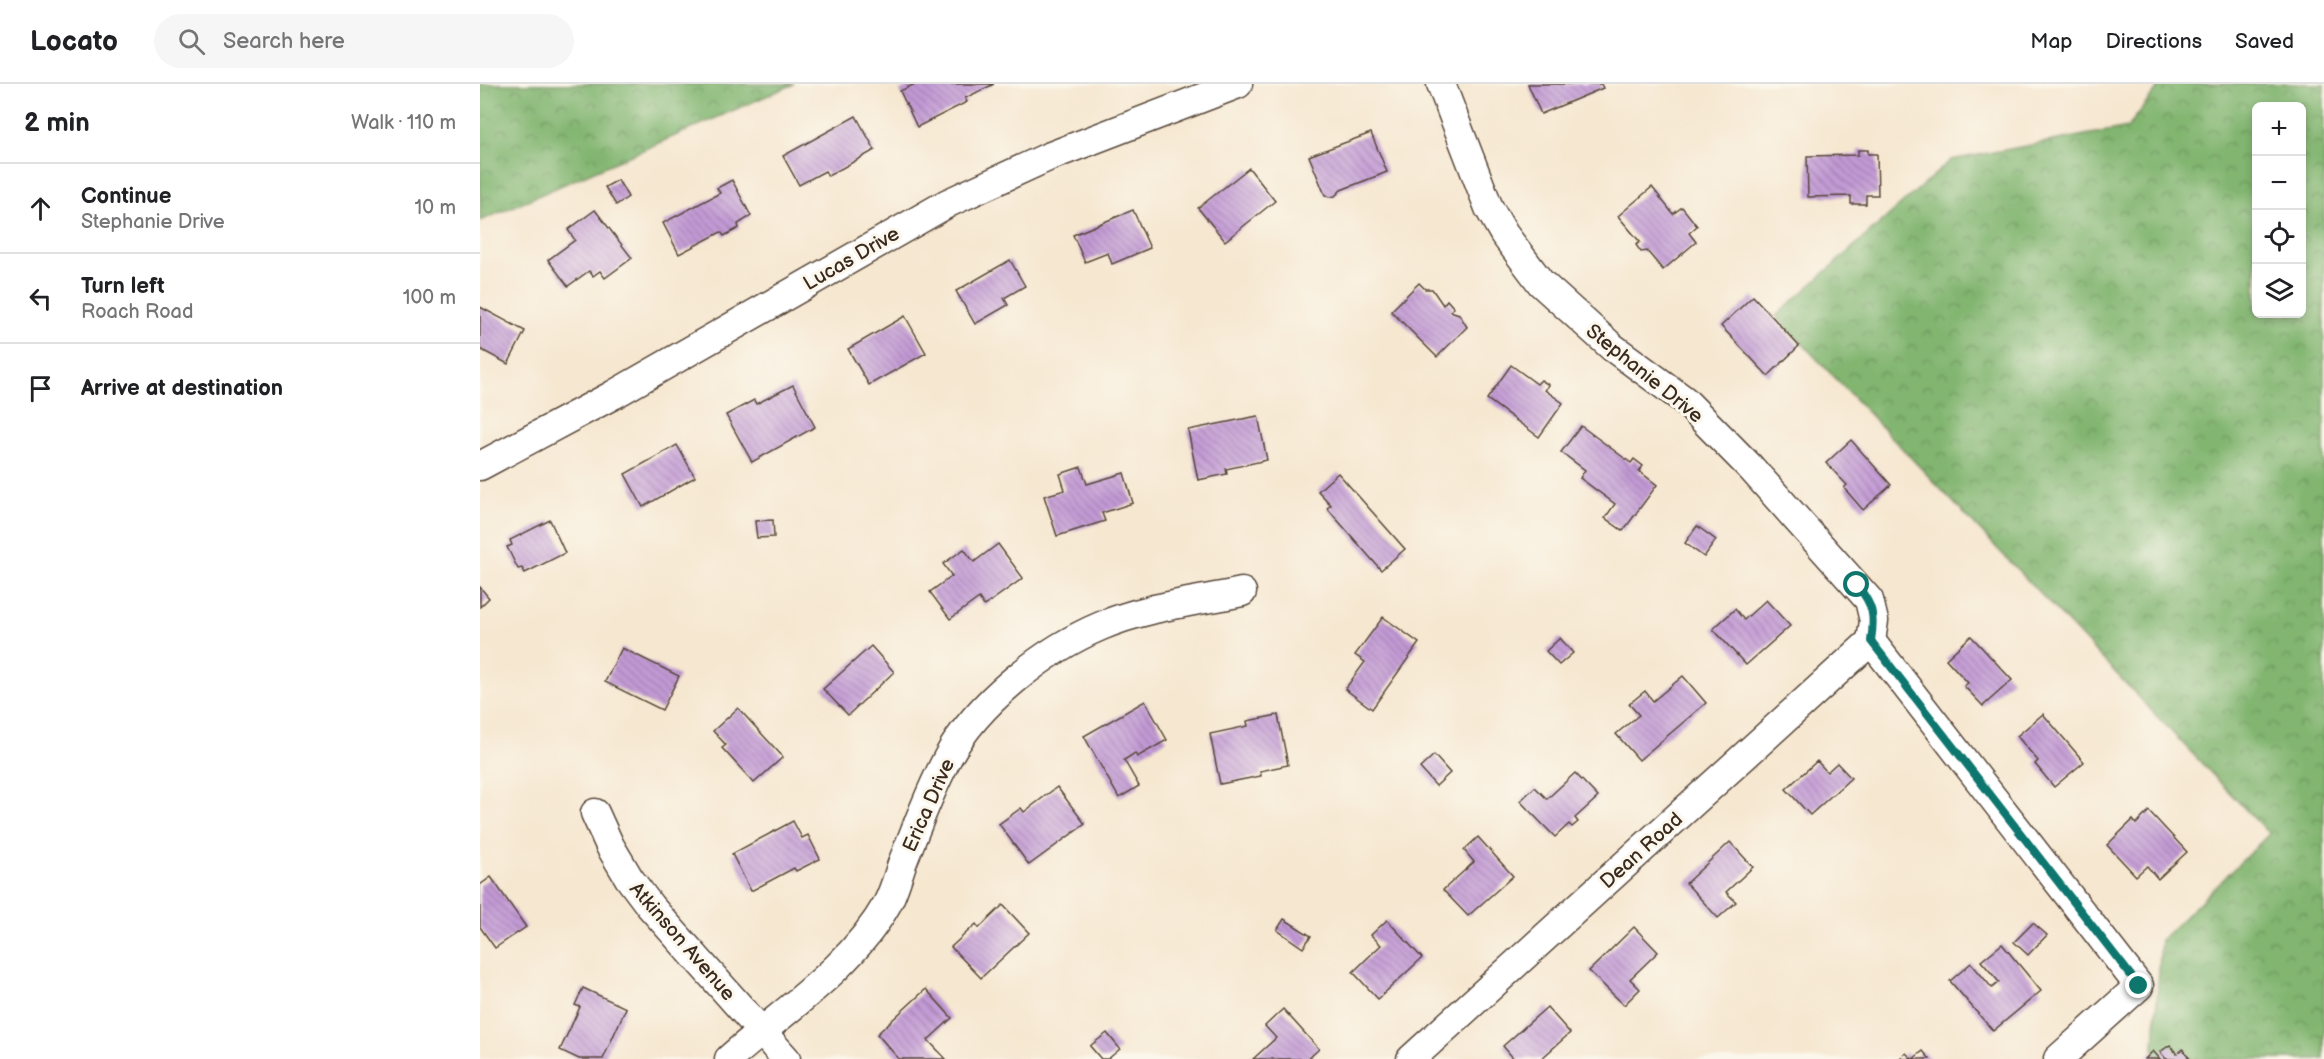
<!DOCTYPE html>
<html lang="en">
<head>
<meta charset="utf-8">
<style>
	:root { --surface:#fff; --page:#f6f6f6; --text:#202124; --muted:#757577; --line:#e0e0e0 }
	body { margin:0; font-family:"Balsamiq Sans",sans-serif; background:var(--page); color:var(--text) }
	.controls { position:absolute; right:18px; top:18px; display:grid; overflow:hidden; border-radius:9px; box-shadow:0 3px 9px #0003 }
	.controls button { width:54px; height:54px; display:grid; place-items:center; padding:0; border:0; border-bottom:2px solid var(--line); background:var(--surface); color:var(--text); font:30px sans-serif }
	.stop { position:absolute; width:18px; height:18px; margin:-14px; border:4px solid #0f766e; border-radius:50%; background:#fff }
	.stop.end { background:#0f766e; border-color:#fff; box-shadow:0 2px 6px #0008 }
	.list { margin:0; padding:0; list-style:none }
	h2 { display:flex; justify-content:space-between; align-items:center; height:78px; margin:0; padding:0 24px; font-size:26px }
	h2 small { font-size:20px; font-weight:400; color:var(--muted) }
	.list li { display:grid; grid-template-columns:39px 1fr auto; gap:18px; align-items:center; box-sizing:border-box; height:90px; padding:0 24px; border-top:2px solid var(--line) }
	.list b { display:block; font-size:22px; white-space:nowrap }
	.list p { margin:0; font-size:20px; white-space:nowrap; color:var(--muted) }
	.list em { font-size:20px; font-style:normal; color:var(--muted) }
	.icon { flex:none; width:33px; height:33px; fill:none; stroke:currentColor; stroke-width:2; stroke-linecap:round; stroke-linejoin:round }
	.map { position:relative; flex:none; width:1844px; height:975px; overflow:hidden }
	header { display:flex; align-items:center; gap:36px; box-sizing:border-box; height:84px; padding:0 30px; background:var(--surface); border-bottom:2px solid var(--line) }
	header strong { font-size:28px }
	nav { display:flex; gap:33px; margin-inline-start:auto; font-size:21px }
	.search { width:420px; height:54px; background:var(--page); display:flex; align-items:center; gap:15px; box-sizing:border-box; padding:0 21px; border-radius:33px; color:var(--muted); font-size:22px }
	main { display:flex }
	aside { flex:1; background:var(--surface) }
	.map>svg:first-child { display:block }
	.forest { fill:url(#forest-crowns); stroke:#5e7047; stroke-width:1.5; fill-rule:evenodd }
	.building { fill:url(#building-back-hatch) }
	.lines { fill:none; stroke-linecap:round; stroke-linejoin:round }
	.street-casing { stroke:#574639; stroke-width:31 }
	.street { stroke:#fff; stroke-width:28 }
	.route { stroke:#0f766e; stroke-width:8 }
	.labels { text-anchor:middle; stroke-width:6; stroke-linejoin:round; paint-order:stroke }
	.street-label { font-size:20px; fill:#3b2a1e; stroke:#fbf7ec }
</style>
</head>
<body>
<header>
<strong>Locato</strong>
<div class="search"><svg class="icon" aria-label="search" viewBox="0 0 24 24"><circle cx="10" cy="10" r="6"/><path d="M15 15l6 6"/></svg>Search here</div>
<nav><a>Map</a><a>Directions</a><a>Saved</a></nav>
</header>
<main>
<aside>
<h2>2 min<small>Walk · 110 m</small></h2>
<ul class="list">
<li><svg class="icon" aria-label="ahead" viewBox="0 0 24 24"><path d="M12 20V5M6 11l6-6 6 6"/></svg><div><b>Continue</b><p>Stephanie Drive</p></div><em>10 m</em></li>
<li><svg class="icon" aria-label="left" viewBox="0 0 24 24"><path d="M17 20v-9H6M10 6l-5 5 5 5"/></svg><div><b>Turn left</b><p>Roach Road</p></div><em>100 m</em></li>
<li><svg class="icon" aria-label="arrive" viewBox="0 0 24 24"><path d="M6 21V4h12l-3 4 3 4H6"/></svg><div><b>Arrive at destination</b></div></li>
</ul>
</aside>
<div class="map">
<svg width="1844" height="975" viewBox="0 0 1844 975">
	<defs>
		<pattern id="forest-crowns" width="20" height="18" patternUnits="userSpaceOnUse" patternTransform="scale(1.5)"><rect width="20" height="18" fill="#81b570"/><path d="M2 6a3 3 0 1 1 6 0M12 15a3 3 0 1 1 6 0" fill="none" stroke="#6b935b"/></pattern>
		<pattern id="building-back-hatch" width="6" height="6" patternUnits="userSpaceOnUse" patternTransform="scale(1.5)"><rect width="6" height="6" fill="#c29ad5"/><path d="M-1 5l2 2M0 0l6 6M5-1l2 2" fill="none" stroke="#9f7eac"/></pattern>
	</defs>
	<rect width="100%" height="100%" fill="#fbf7ec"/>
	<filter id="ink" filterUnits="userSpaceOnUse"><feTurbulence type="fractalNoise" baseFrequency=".0167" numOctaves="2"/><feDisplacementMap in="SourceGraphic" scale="12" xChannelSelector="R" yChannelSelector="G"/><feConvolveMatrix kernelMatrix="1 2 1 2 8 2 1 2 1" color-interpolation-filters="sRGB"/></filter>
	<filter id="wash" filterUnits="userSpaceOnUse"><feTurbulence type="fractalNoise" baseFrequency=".008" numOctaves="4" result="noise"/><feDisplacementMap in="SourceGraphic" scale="24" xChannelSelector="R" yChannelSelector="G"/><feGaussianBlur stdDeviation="1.35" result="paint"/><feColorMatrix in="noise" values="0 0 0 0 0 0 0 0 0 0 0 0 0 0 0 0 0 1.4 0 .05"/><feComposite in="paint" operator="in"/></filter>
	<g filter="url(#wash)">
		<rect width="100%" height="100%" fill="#f6e7d0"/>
		<!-- forest -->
		<g class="forest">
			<polygon points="0,0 314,0 0,137"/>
			<path d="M1681 0H1844V975H1673L1681 856 1789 750 1296 232 1471 76 1648 43ZM1776 22H1822V230H1776Z"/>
		</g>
		<g id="blocks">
			<!-- building -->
			<g class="building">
				<polygon points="435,0 514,0 485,14 487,18 437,43 420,7"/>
				<polygon points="1048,0 1121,0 1123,4 1061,30"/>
				<polygon points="376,32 395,66 348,92 345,87 319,101 303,72"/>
				<polygon points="891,49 907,88 861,106 855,112 849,113 845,111 829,72"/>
				<polygon points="1378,66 1388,66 1388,70 1397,70 1398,111 1386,111 1386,120 1371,120 1371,112 1328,113 1327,72 1378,71"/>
				<polygon points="769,84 795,117 745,157 718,124"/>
				<polygon points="138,96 148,113 136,121 125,103"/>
				<polygon points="252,96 271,132 258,140 259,144 244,152 241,148 199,170 183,139 240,109 237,104"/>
				<polygon points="1172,103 1193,130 1202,123 1217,142 1209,149 1216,158 1183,186 1167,167 1161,168 1156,161 1160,158 1138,132"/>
				<polygon points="115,126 152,174 125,194 120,187 113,192 109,187 88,202 68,176 95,156 88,146"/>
				<polygon points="653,126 670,164 632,180 628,169 605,178 593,151"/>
				<polygon points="530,176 545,202 524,214 528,221 495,240 476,207"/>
				<polygon points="939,199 945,205 952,205 963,221 967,216 974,224 970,227 979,230 987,243 957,273 911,227"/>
				<polygon points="1273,212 1319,262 1288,292 1241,242"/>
				<polygon points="0,223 45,247 28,280 0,265"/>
				<polygon points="425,232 446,269 389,301 368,265"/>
				<polygon points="1031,281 1057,300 1061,296 1069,301 1065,306 1083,319 1059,353 1007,315"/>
				<polygon points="313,301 335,343 272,378 246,331 274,316 276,320"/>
				<polygon points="778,332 787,376 746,385 747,390 718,396 708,346"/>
				<polygon points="1101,342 1151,379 1154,375 1163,382 1159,387 1177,401 1143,447 1125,434 1135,420 1100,394 1105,386 1081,368"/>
				<polygon points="1371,356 1411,401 1383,426 1364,404 1367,401 1346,379"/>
				<polygon points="197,361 215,393 163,423 145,390"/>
				<polygon points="601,383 607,400 644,389 653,419 622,429 625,437 577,452 564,412 585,406 580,390"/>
				<polygon points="858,389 925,465 901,486 847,424 851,421 838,407"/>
				<polygon points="70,436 85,469 45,489 42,484 38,485 27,463 32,461 30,456"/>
				<polygon points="293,436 294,453 277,454 275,437"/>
				<polygon points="1217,442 1236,456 1224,473 1205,459"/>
				<polygon points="518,460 543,494 504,522 499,514 470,535 450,508 472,492 463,480 484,465 494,478"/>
				<polygon points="0,503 9,514 0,523"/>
				<polygon points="1286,516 1310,542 1266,581 1233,545 1255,525 1264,536"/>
				<polygon points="903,533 939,559 892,625 865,605 885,578 875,571"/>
				<polygon points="1491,552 1532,596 1503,622 1484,602 1488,599 1466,575"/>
				<polygon points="1080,554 1093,569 1079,581 1066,567"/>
				<polygon points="391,562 414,588 368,631 343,605"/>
				<polygon points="142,564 199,592 182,626 125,598"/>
				<polygon points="1203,592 1226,619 1159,676 1136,650 1159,631 1149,620 1165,607 1173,617"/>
				<polygon points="665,617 687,656 657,673 655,669 644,676 659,702 639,714 604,652"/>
				<polygon points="258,624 303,673 274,699 242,664 246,661 233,647"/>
				<polygon points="1563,630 1604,678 1574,703 1555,680 1558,677 1537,652"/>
				<polygon points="798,631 808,681 780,687 781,692 740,700 730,650 768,642 767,637"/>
				<polygon points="954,671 970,689 956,702 940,684"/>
				<polygon points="1337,677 1347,688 1357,679 1371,694 1330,731 1306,705"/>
				<polygon points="1095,689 1118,713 1095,734 1098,738 1092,743 1089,740 1075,753 1040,717 1055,703 1067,715"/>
				<polygon points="577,703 605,740 549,781 519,740 541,724 544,728"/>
				<polygon points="1669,727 1707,768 1678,795 1667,782 1656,792 1627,761 1653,736 1656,740"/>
				<polygon points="313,737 322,754 328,751 340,775 316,787 314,784 271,807 252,770"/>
				<polygon points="998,753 1033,792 988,832 963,806 994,778 984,766"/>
				<polygon points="1250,758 1273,783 1246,808 1256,818 1238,834 1206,799"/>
				<polygon points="11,793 46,843 15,864 0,843 0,801"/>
				<polygon points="523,821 549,849 501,894 471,863 496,840 499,844"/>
				<polygon points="804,835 831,852 823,864 797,846"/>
				<polygon points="907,836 942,874 898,915 873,888 901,861 891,851"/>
				<polygon points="1553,839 1567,851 1548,871 1534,858"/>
				<polygon points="1154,843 1178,868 1150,895 1160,905 1144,921 1109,887"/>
				<polygon points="1522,860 1561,907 1513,947 1470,897 1491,879 1512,904 1519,898 1501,877"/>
				<polygon points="103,904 146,924 123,975 99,975 80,966 100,923 95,921"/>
				<polygon points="446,905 472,934 448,956 466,975 419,975 397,950"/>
				<polygon points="1067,923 1090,949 1061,975 1034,975 1023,962"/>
				<polygon points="803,925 839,965 828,975 773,975 796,954 785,942"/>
				<polygon points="627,949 640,965 628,975 621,975 610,962"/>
				<polygon points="1690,961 1697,970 1703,965 1710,975 1686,975 1680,968"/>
				<polygon points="1443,967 1450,975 1433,975"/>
				<polygon points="1673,967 1680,975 1665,975"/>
				<polygon points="1426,969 1432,975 1419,975"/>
			</g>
		</g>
	</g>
	<g filter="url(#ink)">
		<use href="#blocks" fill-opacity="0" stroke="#574639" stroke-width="1.5"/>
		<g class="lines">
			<!-- street casing -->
			<g class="street-casing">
				<g id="street">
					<polyline points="961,0 1009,124 1024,150 1061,199 1132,263 1204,316 1271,384 1389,516 1394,537 1391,557"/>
					<polyline points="0,382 133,311 468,119 568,73 758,0"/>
					<polyline points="1391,557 1659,902 1578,975"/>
					<polyline points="115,729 130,762 149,794 170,822 306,975"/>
					<path d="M249 975C303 927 371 884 407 820 414 807 418 791 423 777 437 742 450 706 468 673 497 619 564 566 621 542 665 523 715 518 762 508"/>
					<polyline points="931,975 1391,557"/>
				</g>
			</g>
			<!-- street -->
			<use href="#street" class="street"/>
		</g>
	</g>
	<g class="lines" filter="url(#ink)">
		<!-- route -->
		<path class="route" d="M1377 501C1393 521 1395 531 1391 557L1659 902"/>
	</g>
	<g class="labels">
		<!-- street labels -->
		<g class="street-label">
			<text transform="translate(371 174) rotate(-30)" y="7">Lucas Drive</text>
			<text transform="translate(1165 289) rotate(39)" y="7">Stephanie Drive</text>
			<text transform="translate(448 721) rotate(-66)" y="7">Erica Drive</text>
			<text transform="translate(1161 766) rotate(-42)" y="7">Dean Road</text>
			<text transform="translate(203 857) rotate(49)" y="7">Atkinson Avenue</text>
		</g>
	</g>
</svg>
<div class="controls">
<button>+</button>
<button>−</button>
<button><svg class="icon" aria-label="locate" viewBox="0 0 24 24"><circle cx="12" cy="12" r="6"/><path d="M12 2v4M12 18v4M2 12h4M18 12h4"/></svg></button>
<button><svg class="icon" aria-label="layers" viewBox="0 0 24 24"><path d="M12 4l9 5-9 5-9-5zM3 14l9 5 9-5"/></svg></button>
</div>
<div class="stop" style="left:1377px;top:501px"></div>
<div class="stop end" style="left:1659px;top:902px"></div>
</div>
</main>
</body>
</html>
